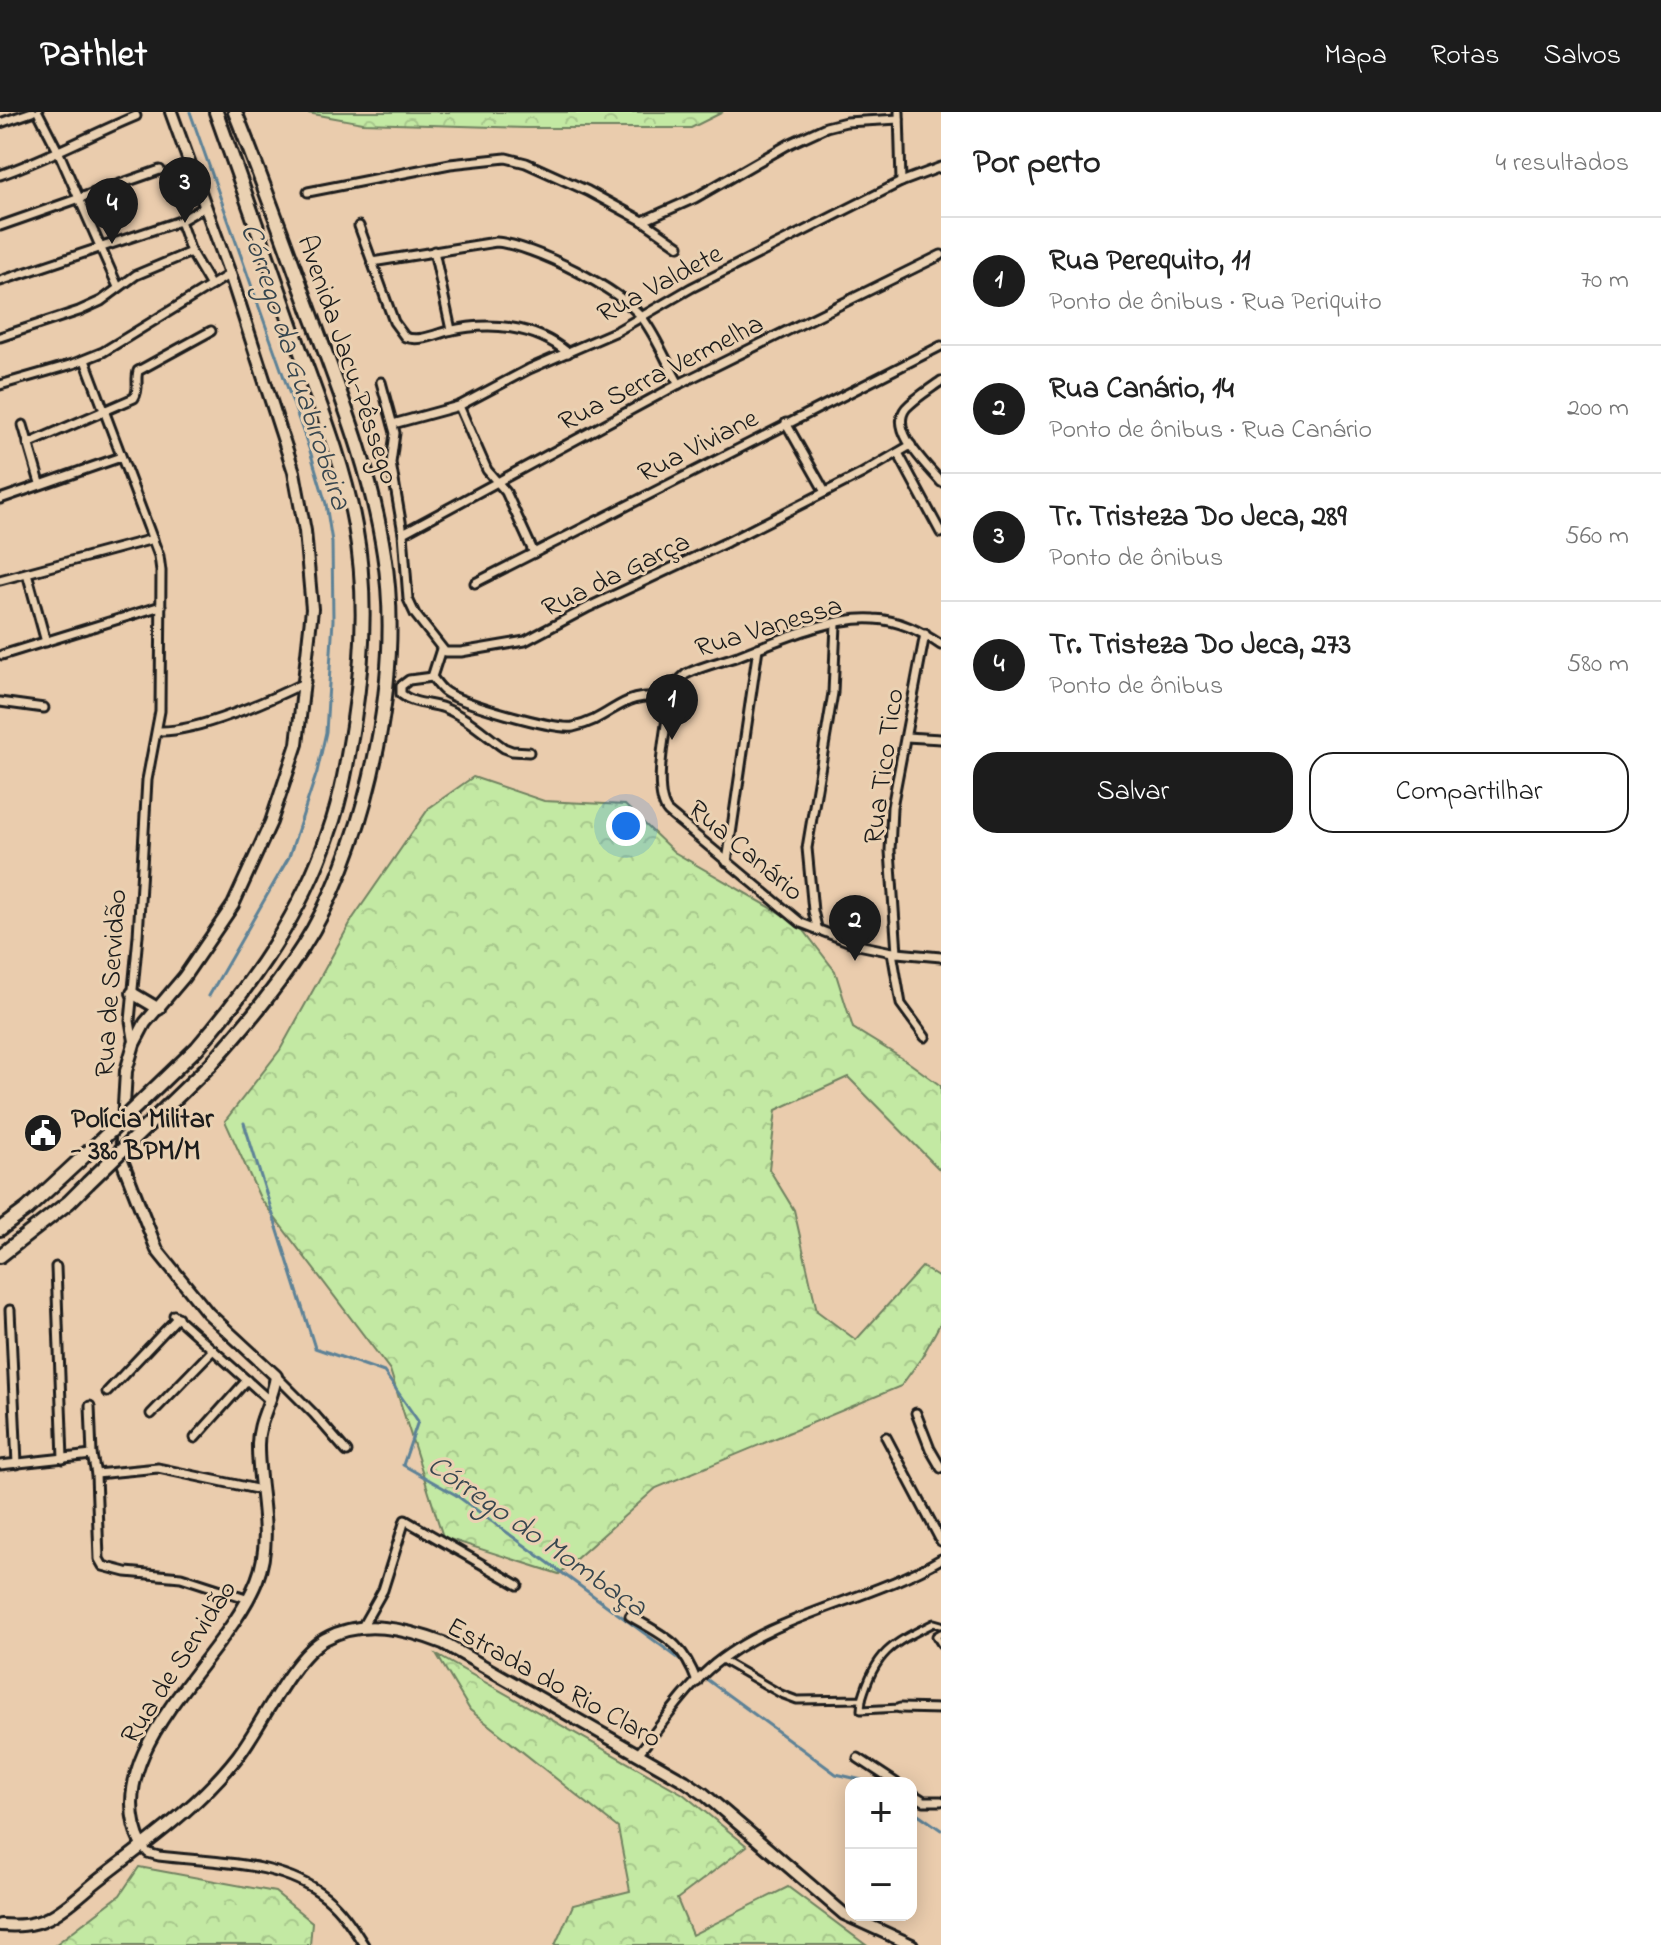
<!DOCTYPE html>
<html lang="pt">
<head>
<meta charset="utf-8">
<style>
	:root { --surface:#fff; --page:#f6f6f6; --text:#222; --muted:#767676; --line:#e0e0e0; --accent:#1c1c1c }
	body { margin:0; font-family:"Indie Flower",sans-serif; background:var(--page); color:var(--text) }
	.controls { position:absolute; right:24px; bottom:24px; display:grid; overflow:hidden; border-radius:16px; box-shadow:0 4px 20px #0003 }
	.controls button { width:72px; height:72px; display:grid; place-items:center; padding:0; border:0; border-bottom:2px solid var(--line); background:var(--surface); color:var(--text); font:40px sans-serif }
	.you { position:absolute; left:626px; top:714px; width:28px; height:28px; margin:-20px; border:6px solid #fff; border-radius:50%; background:#1a73e8; box-shadow:0 0 0 12px #1a73e833 }
	.badge { display:grid; place-items:center; width:52px; height:52px; border-radius:50%; background:var(--accent); color:#fff; font-size:26px; font-weight:700 }
	.pin { position:absolute; translate:-50% -66px; filter:drop-shadow(0 2px 4px #0008) }
	.pin::after { content:''; position:absolute; top:42px; width:28px; height:24px; background:inherit; clip-path:polygon(0 0,100% 0,50% 100%) }
	.list { margin:0; padding:0; list-style:none }
	h2 { display:flex; justify-content:space-between; align-items:center; height:104px; margin:0; padding:0 32px; font-size:34px }
	h2 small { font-size:26px; font-weight:400; color:var(--muted) }
	.list li { display:grid; grid-template-columns:52px 1fr auto; gap:24px; align-items:center; box-sizing:border-box; height:128px; padding:0 32px; border-top:2px solid var(--line) }
	.list b { display:block; font-size:30px; white-space:nowrap }
	.list p { margin:0; font-size:26px; white-space:nowrap; color:var(--muted) }
	.list em { font-size:26px; font-style:normal; color:var(--muted) }
	.actions { display:flex; gap:16px; padding:24px 32px }
	.actions a { flex:1; padding:18px 0; border:2px solid var(--accent); border-radius:24px; text-align:center; font-size:28px; color:var(--accent) }
	.actions .main { background:var(--accent); color:#fff }
	.map { position:relative; flex:none; width:941px; height:1833px; overflow:hidden }
	header { display:flex; align-items:center; gap:48px; box-sizing:border-box; height:112px; padding:0 40px; background:var(--accent); color:#fff }
	header strong { font-size:38px }
	nav { display:flex; gap:44px; margin-inline-start:auto; font-size:28px }
	main { display:flex }
	aside { flex:1; background:var(--surface) }
	.map>svg:first-child { display:block }
	.forest { fill:url(#forest-crowns); stroke:#708260; stroke-width:2 }
	.lines { fill:none; stroke-linecap:round; stroke-linejoin:round }
	.stream { stroke:#5d8297; stroke-width:3 }
	.pedestrian-casing { stroke:#1c1c1c; stroke-width:11 }
	.minor-casing { stroke:#1c1c1c; stroke-width:13 }
	.secondary-casing { stroke:#1c1c1c; stroke-width:16 }
	.trunk-casing { stroke:#1c1c1c; stroke-width:18 }
	.pedestrian { stroke:#ead1b2; stroke-width:5 }
	.minor { stroke:#ead1b2; stroke-width:7 }
	.secondary { stroke:#ead1b2; stroke-width:10 }
	.trunk { stroke:#ead1b2; stroke-width:12 }
	.trunk-bridge-casing { stroke:#1c1c1c; stroke-width:18; stroke-linecap:butt }
	.trunk-bridge { stroke:#ead1b2; stroke-width:12 }
	.labels { text-anchor:middle; stroke-width:6; stroke-linejoin:round; paint-order:stroke }
	.street-label { font-size:28px; fill:#1c1c1c; stroke:#ead1b2 }
	.poi-label { font-size:28px; font-weight:bold; fill:#1c1c1c; stroke:#ead1b2; text-anchor:start }
	.water-label { font-size:30px; font-style:italic; fill:#37464f; stroke:#ead1b2 }
</style>
</head>
<body>
<header>
<strong>Pathlet</strong>
<nav><a>Mapa</a><a>Rotas</a><a>Salvos</a></nav>
</header>
<main>
<div class="map">
<svg width="941" height="1833" viewBox="0 0 941 1833">
	<defs>
		<pattern id="forest-crowns" width="20" height="18" patternUnits="userSpaceOnUse" patternTransform="scale(2)"><rect width="20" height="18" fill="#c3e9a3"/><path d="M2 6a3 3 0 1 1 6 0M12 15a3 3 0 1 1 6 0" fill="none" stroke="#a7c78c"/></pattern>
	</defs>
	<rect width="100%" height="100%" fill="#eaccad"/>
	<filter id="ink" filterUnits="userSpaceOnUse"><feTurbulence type="fractalNoise" baseFrequency=".0125" numOctaves="2"/><feDisplacementMap in="SourceGraphic" scale="16" xChannelSelector="R" yChannelSelector="G"/><feConvolveMatrix kernelMatrix="1 2 1 2 8 2 1 2 1" color-interpolation-filters="sRGB"/></filter>
	<g filter="url(#ink)">
		<!-- forest -->
		<g class="forest">
			<polygon points="302,0 723,0 691,16 526,16 363,11"/>
			<polygon points="473,665 544,689 625,693 674,740 799,812 835,859 853,916 908,950 941,974 941,1059 848,965 776,998 769,1057 794,1098 817,1199 856,1228 922,1155 941,1167 941,1210 922,1245 901,1274 656,1376 559,1462 443,1425 390,1258 260,1086 225,1009 280,938 353,806 429,696"/>
			<polygon points="437,1543 683,1682 747,1734 677,1787 692,1823 788,1775 866,1833 555,1833 573,1793 630,1779 618,1716 470,1598"/>
			<polygon points="139,1755 275,1780 312,1810 310,1833 55,1833 120,1783"/>
		</g>
		<g class="lines">
			<!-- stream -->
			<g class="stream">
				<polyline points="190,0 310,339 326,392 332,430 333,508 326,620 317,660 289,745 209,884"/>
				<polyline points="244,1011 315,1236 384,1260 418,1309 403,1353 456,1383 685,1551"/>
				<polyline points="694,1558 836,1662 875,1671"/>
				<polyline points="911,1697 941,1718"/>
			</g>
			<!-- pedestrian casing -->
			<g class="pedestrian-casing">
				<g id="pedestrian">
					<polyline points="941,1521 936,1524 941,1532"/>
					<path d="M722 1548 781 1582 797 1588 862 1587C876 1539 892 1532 934 1511L941 1513"/>
					<polyline points="862,1587 861,1598 900,1596"/>
				</g>
			</g>
			<!-- minor casing -->
			<g class="minor-casing">
				<g id="minor">
					<polyline points="38,0 59,41 118,175"/>
					<polyline points="899,0 901,70"/>
					<polyline points="0,11 32,0"/>
					<path d="M0 63C47 47 90 23 136 4"/>
					<polyline points="308,80 450,52 506,46 526,51 588,79 643,109 679,134"/>
					<polyline points="180,109 191,140 211,174"/>
					<polyline points="643,109 695,86 791,31 826,15 846,10 899,7"/>
					<polyline points="0,114 160,58"/>
					<path d="M359 114 394 210 405 225C419 230 434 223 448 219 489 209 535 213 568 241"/>
					<polyline points="434,139 451,218"/>
					<path d="M372 150 496 130C533 133 621 177 643 207 657 226 667 251 679 272"/>
					<polyline points="0,169 180,109 206,94"/>
					<polyline points="0,225 79,199 101,189 136,163 191,140"/>
					<polyline points="85,248 159,444 161,459 160,599 147,668 138,824 130,909 134,932"/>
					<path d="M941 269C930 277 915 286 906 296 888 318 928 354 941 370"/>
					<polyline points="381,270 395,321 391,351 403,421 408,487 415,502 445,540 461,540 525,529 589,495 727,430 861,362 911,333"/>
					<polyline points="0,273 73,252 103,240 230,162"/>
					<polyline points="459,294 487,358 506,380 534,441"/>
					<polyline points="786,311 825,380"/>
					<polyline points="393,312 459,294 529,257 617,219 691,176 901,70 941,55"/>
					<polyline points="23,313 40,371"/>
					<path d="M28 332 134 286C140 277 135 269 138 259L211 219"/>
					<polyline points="898,341 941,421"/>
					<polyline points="0,387 121,345"/>
					<polyline points="403,421 679,272 941,143"/>
					<polyline points="27,461 46,530"/>
					<polyline points="0,468 153,427"/>
					<polyline points="475,471 941,234"/>
					<path d="M941 533C920 519 899 508 874 507 832 504 777 529 738 544 721 550 702 554 686 562L674 573 670 587C667 612 651 681 668 700L801 811 858 833 897 841 941 845"/>
					<path d="M441 537 432 565C436 570 439 575 444 579 459 591 555 618 573 615 615 606 621 576 670 587"/>
					<polyline points="2,543 161,494"/>
					<path d="M432 565 409 568 401 574V582C413 592 430 591 444 596 467 605 484 622 504 636L512 639 529 640"/>
					<polyline points="0,590 44,596"/>
					<path d="M157 619C196 621 270 588 306 570"/>
					<polyline points="906,625 941,627"/>
					<polyline points="727,750 758,536"/>
					<polyline points="818,819 813,799 807,736 833,581 836,512"/>
					<polyline points="892,840 901,892 925,925"/>
					<polyline points="897,841 890,739 892,695 925,522"/>
					<polyline points="56,1155 63,1347"/>
					<polyline points="10,1198 17,1352"/>
					<polyline points="174,1203 269,1288"/>
					<polyline points="276,1264 314,1302 347,1340"/>
					<polyline points="107,1280 178,1205"/>
					<polyline points="90,1294 92,1343"/>
					<polyline points="916,1301 930,1337 941,1356"/>
					<polyline points="151,1302 213,1238"/>
					<polyline points="886,1325 941,1429"/>
					<polyline points="195,1326 247,1268"/>
					<polyline points="0,1353 92,1343 96,1362 99,1447 103,1454 126,1460 181,1465 249,1487"/>
					<polyline points="96,1362 158,1356 261,1378"/>
					<path d="M630 1504C665 1525 682 1529 697 1570"/>
					<polyline points="362,1515 383,1478 405,1408 518,1473"/>
					<polyline points="900,1596 941,1597"/>
					<path d="M638 1642C661 1614 682 1581 709 1557 770 1503 870 1489 941 1447"/>
					<polyline points="858,1646 896,1671"/>
					<polyline points="911,1681 924,1689 941,1689"/>
					<path d="M142 1734 148 1741 159 1744C214 1751 281 1748 326 1785 342 1798 353 1816 364 1833"/>
				</g>
			</g>
			<!-- secondary casing -->
			<g class="secondary-casing">
				<g id="secondary">
					<polyline points="132,881 159,897"/>
					<path d="M142 1734C95 1639 225 1550 257 1468 274 1425 258 1379 258 1335 257 1309 273 1289 276 1264L208 1201 157 1138 121 1046 126 959 134 932 145 911 184 865 233 793 271 710 297 632 312 497 305 419 294 360 230 162 171 0"/>
					<path d="M0 1813C17 1814 32 1814 48 1806 67 1797 84 1779 101 1766 150 1728 200 1693 238 1644 262 1613 291 1546 325 1527 362 1506 406 1517 443 1531L685 1669 704 1682 844 1802 912 1833"/>
				</g>
			</g>
			<!-- trunk casing -->
			<g class="trunk-casing">
				<g id="trunk">
					<path d="M197 936C252 872 302 801 329 720 342 684 348 645 354 607 364 543 367 479 355 414 344 353 320 293 299 235 271 156 244 78 216 0"/>
					<path d="M210 953C248 910 284 868 313 818 370 717 403 557 384 442 372 362 342 286 314 210 288 140 263 69 235 0"/>
					<polyline points="0,1117 27,1097 95,1034"/>
					<polyline points="0,1144 69,1090 88,1071"/>
				</g>
			</g>
			<!-- pedestrian -->
			<use href="#pedestrian" class="pedestrian"/>
			<!-- minor -->
			<use href="#minor" class="minor"/>
			<!-- secondary -->
			<use href="#secondary" class="secondary"/>
			<!-- trunk -->
			<use href="#trunk" class="trunk"/>
			<!-- trunk-bridge casing -->
			<g class="trunk-bridge-casing">
				<g id="trunk-bridge">
					<polyline points="95,1034 197,936"/>
					<polyline points="88,1071 210,953"/>
				</g>
			</g>
			<!-- trunk-bridge -->
			<use href="#trunk-bridge" class="trunk-bridge"/>
		</g>
	</g>
	<!-- icons -->
	<defs>
		<g id="civic-disc" transform="scale(2)"><circle r="9.5" fill="#1c1c1c" stroke="#ead1b2"/><path d="M-.6-6.5H3V-4.5H.6V-3L4-1V1h2V6H-6V1h2V-1L-.6-3ZM-1.2 2.5V6h2.4V2.5Z" fill="#fff"/></g>
	</defs>
	<g fill-rule="evenodd">
		<use href="#civic-disc" x="43" y="1021"/>
	</g>
	<g class="labels">
		<!-- street labels -->
		<g class="street-label">
			<text transform="translate(659 170) rotate(-28)" y="10">Rua Valdete</text>
			<text transform="translate(350 247) rotate(71)" y="10">Avenida Jacu-Pêssego</text>
			<text transform="translate(660 259) rotate(-27)" y="10">Rua Serra Vermelha</text>
			<text transform="translate(697 332) rotate(-27)" y="10">Rua Viviane</text>
			<text transform="translate(615 461) rotate(-26)" y="10">Rua da Garça</text>
			<text transform="translate(768 513) rotate(-17)" y="10">Rua Vanessa</text>
			<text transform="translate(882 654) rotate(-82)" y="10">Rua Tico Tico</text>
			<text transform="translate(747 737) rotate(40)" y="10">Rua Canário</text>
			<text transform="translate(109 871) rotate(-86)" y="10">Rua de Servidão</text>
			<text transform="translate(177 1549) rotate(-57)" y="10">Rua de Servidão</text>
			<text transform="translate(555 1569) rotate(29)" y="10">Estrada do Rio Claro</text>
		</g>
		<!-- poi labels -->
		<g class="poi-label">
			<text x="71" y="1015">Polícia Militar<tspan x="71" dy="32">- 38º BPM/M</tspan></text>
		</g>
		<!-- water labels -->
		<g class="water-label">
			<text transform="translate(297 254) rotate(72)" y="10">Córrego da Guabirobeira</text>
			<text transform="translate(538 1423) rotate(35)" y="10">Córrego do Mombaça</text>
		</g>
	</g>
</svg>
<div class="controls">
<button>+</button>
<button>−</button>
</div>
<div class="you"></div>
<div class="pin badge" style="left:672px;top:628px">1</div>
<div class="pin badge" style="left:855px;top:849px">2</div>
<div class="pin badge" style="left:185px;top:111px">3</div>
<div class="pin badge" style="left:112px;top:132px">4</div>
</div>
<aside>
<h2>Por perto<small>4 resultados</small></h2>
<ul class="list">
<li><span class="badge">1</span><div><b>Rua Perequito, 11</b><p>Ponto de ônibus · Rua Periquito</p></div><em>70 m</em></li>
<li><span class="badge">2</span><div><b>Rua Canário, 14</b><p>Ponto de ônibus · Rua Canário</p></div><em>200 m</em></li>
<li><span class="badge">3</span><div><b>Tr. Tristeza Do Jeca, 289</b><p>Ponto de ônibus</p></div><em>560 m</em></li>
<li><span class="badge">4</span><div><b>Tr. Tristeza Do Jeca, 273</b><p>Ponto de ônibus</p></div><em>580 m</em></li>
</ul>
<div class="actions"><a class="main">Salvar</a><a>Compartilhar</a></div>
</aside>
</main>
</body>
</html>
